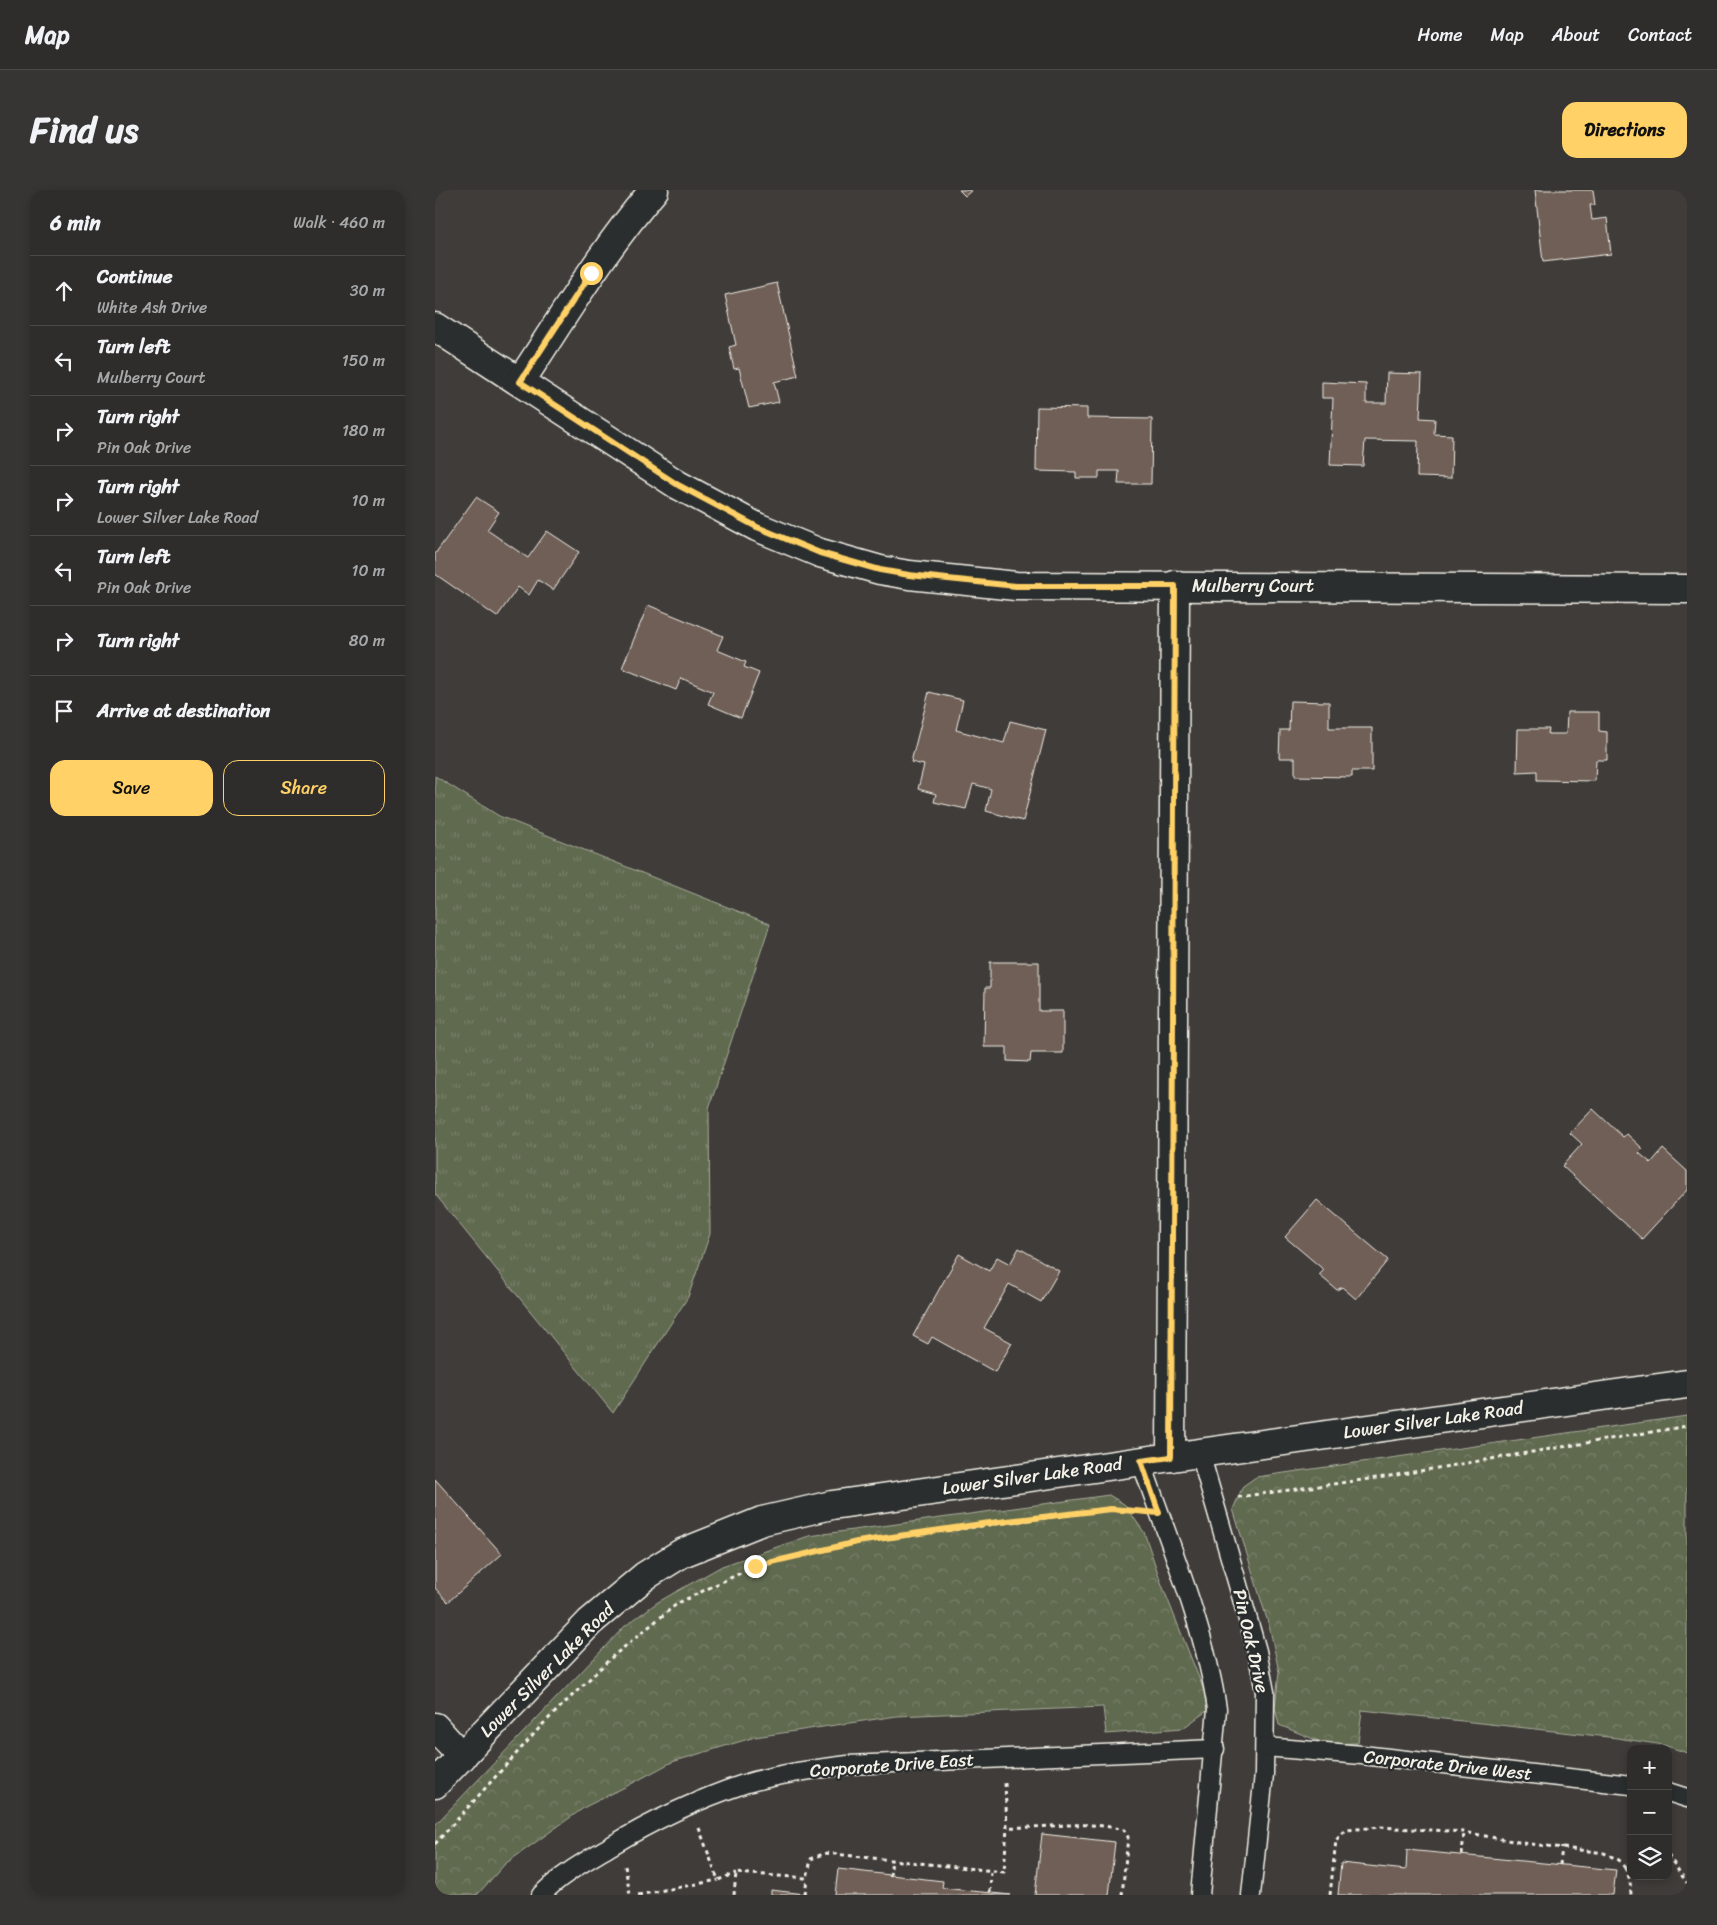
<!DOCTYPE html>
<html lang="en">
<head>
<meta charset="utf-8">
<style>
	:root { --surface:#2f2d2c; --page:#373534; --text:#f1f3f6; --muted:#a7a8a9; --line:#4a4948; --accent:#ffd166 }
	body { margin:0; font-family:Sriracha,sans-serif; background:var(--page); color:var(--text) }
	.controls { position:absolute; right:15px; bottom:15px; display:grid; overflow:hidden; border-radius:10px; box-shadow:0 2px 8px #0003 }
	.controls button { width:45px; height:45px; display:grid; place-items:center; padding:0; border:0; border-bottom:1px solid var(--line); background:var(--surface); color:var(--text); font:25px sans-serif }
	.stop { position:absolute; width:15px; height:15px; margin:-11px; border:4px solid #ffd166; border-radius:50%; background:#fff }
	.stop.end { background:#ffd166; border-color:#fff; box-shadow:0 1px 5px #0008 }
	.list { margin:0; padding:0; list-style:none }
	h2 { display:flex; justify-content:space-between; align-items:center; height:65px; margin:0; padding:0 20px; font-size:21px }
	h2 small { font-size:16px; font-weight:400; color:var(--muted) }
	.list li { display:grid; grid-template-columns:32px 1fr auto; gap:15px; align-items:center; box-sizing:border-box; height:70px; padding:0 20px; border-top:1px solid var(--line) }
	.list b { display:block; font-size:19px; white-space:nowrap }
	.list p { margin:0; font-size:16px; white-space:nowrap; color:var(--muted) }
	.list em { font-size:16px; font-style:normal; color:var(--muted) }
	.actions { display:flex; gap:10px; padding:15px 20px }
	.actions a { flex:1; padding:11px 0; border:1px solid var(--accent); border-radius:15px; text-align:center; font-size:18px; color:var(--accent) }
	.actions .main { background:var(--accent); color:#111 }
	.icon { flex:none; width:28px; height:28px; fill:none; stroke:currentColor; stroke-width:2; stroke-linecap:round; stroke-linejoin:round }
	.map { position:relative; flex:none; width:1252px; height:1705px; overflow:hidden; border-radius:15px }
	header { display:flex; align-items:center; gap:30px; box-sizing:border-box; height:70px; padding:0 25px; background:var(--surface); border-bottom:1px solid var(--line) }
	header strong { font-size:24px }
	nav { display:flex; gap:28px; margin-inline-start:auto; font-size:18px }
	.intro { display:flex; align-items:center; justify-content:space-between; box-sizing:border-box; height:120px; padding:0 30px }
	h1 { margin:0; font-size:35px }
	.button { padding:12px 22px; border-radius:15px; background:var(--accent); color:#111; font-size:18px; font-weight:700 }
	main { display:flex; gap:30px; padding:0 30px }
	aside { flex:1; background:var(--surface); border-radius:15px; box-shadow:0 2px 8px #0003 }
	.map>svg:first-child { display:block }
	.grass { fill:url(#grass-tufts); stroke:#aaae9c }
	.forest { fill:url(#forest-crowns); stroke:#aaae9c }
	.building { fill:#6f5f57; stroke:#f4f1e8 }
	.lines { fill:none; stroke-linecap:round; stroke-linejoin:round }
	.lane-casing { stroke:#f4f1e8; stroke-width:21 }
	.street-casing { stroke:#f4f1e8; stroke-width:31 }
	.path { stroke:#f4f1e8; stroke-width:3; stroke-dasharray:4 4; stroke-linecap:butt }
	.lane { stroke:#2a2d2e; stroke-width:18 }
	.street { stroke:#2a2d2e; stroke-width:28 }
	.route { stroke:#ffd166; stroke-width:6 }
	.labels { text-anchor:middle; stroke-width:4.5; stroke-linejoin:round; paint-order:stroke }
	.street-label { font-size:18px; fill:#f4f1e8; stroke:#2a2d2e }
</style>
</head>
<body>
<header>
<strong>Map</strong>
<nav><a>Home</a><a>Map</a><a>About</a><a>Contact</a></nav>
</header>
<div class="intro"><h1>Find us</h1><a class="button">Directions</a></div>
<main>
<aside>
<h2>6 min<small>Walk · 460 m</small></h2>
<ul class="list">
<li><svg class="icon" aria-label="ahead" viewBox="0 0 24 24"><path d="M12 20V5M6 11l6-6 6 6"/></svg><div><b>Continue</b><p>White Ash Drive</p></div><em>30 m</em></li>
<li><svg class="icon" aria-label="left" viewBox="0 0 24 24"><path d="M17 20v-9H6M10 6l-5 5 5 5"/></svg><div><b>Turn left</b><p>Mulberry Court</p></div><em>150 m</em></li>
<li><svg class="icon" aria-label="right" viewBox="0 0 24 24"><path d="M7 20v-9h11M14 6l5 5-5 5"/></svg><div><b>Turn right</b><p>Pin Oak Drive</p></div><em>180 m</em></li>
<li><svg class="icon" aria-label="right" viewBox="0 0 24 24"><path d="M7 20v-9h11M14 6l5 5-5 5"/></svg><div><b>Turn right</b><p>Lower Silver Lake Road</p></div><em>10 m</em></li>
<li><svg class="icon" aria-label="left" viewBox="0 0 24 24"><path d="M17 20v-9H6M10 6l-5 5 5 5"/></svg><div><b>Turn left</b><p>Pin Oak Drive</p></div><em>10 m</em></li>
<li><svg class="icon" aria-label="right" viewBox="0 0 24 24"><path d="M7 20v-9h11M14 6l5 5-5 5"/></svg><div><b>Turn right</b></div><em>80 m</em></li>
<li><svg class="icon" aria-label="arrive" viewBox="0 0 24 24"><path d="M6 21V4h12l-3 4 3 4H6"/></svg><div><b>Arrive at destination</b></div></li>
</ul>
<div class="actions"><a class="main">Save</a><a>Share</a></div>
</aside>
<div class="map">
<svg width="1252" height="1705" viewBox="0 0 1252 1705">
	<defs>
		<pattern id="grass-tufts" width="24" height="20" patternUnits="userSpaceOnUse" patternTransform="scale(1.25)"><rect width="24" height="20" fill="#616a50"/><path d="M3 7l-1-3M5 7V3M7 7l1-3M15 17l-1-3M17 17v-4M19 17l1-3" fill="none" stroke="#788069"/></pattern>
		<pattern id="forest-crowns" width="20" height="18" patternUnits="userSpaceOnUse" patternTransform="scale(1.25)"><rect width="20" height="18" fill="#616a50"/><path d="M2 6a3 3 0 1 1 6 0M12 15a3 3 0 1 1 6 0" fill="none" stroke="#788069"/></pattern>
	</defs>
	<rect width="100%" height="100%" fill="#3f3c3a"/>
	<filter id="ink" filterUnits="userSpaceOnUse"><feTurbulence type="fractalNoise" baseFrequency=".02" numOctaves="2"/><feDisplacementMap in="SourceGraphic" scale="10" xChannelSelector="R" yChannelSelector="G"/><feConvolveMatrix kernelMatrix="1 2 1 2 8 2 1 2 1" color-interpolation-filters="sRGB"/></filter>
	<g filter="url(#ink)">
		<!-- grass -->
		<polygon class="grass" points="0,586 64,626 335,734 274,918 275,1044 253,1107 178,1223 0,1004"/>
		<!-- forest -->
		<g class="forest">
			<polygon points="1252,1226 1252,1563 1229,1555 1182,1548 927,1520 923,1553 891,1554 844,1535 840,1518 844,1482 835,1439 798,1319 808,1296 821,1287"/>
			<polygon points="674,1305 689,1314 709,1342 727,1395 776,1518 748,1538 671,1544 668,1517 462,1526 320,1547 237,1572 194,1595 150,1617 70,1674 42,1705 0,1705 0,1635 190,1436 223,1412 287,1376 374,1346"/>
		</g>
		<!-- building -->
		<g class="building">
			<polygon points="524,0 537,0 530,6"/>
			<polygon points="1100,0 1158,0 1160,15 1155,15 1157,30 1172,28 1176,64 1108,72"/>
			<polygon points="342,93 363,186 339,192 344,212 314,218 304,178 299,179 294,157 301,155 290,105"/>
			<polygon points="952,183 987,184 985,228 1000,229 999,244 1017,245 1016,288 982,287 983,251 930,250 928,276 895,275 898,208 887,208 887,192 931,194 931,213 951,213"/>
			<polygon points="602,217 652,218 652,228 717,229 716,294 683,294 684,281 664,281 664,288 641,288 641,282 601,281"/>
			<polygon points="41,307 64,322 52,340 93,368 112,341 144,362 118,400 103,390 94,405 83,397 62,427 0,384 0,364"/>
			<polygon points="213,415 288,446 282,460 311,472 309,477 324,483 306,528 273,514 278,502 246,488 241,500 187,478"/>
			<polygon points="494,502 528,510 521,540 569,553 575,531 611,540 588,631 551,621 556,599 538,594 531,619 499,612 501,604 483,599 489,575 476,572"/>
			<polygon points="855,511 894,512 894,538 937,538 937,581 917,581 917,587 860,586 860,568 844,568 845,540 854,540"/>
			<polygon points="1132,522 1164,522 1164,541 1172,542 1172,570 1161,570 1160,591 1102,590 1102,581 1082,582 1083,539 1114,539 1113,544 1131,544"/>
			<polygon points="555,772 604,772 604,821 628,821 628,863 596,863 595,872 572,871 572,857 549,857 550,798 555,798"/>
			<polygon points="1158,919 1188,947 1192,944 1208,959 1204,963 1216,973 1228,959 1252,981 1252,1000 1207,1049 1127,976 1147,954 1135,943"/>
			<polygon points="882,1010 953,1070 921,1109 907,1097 902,1100 884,1085 889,1080 850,1047"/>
			<polygon points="584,1058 624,1081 606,1112 574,1094 549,1138 577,1153 560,1182 497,1147 493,1154 478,1146 524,1064 554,1081 562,1067 575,1074"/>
			<polygon points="0,1289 67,1364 13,1412 0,1398"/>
			<polygon points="607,1644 680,1652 674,1705 600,1705"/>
			<polygon points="972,1660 1181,1680 1178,1705 903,1705 906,1673 971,1680"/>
			<polygon points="403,1679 508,1691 507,1698 576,1705 400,1705"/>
			<polygon points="336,1700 370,1704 377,1705 336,1705"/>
		</g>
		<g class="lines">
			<!-- lane casing -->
			<g class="lane-casing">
				<g id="lane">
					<polyline points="765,1263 822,1461 830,1502 829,1584 816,1705"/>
					<path d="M706 1271C733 1350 770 1437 782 1519L765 1705"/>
					<polyline points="830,1557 927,1565 1196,1595"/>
					<polyline points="1233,1602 1252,1608"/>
					<path d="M106 1705C125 1685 151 1671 174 1657 217 1631 261 1610 309 1594 342 1584 379 1579 413 1575L780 1559"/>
				</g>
			</g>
			<!-- street casing -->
			<g class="street-casing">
				<g id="street">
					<polyline points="0,137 243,295 322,337 385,363 445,380 474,385 581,396 1252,399"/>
					<path d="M85 192C128 127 168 59 219 0"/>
					<polyline points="736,1267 740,395"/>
					<polyline points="0,1537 27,1567"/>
					<polyline points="0,1594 155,1432 210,1386 247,1363 327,1331 397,1315 1252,1194"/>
				</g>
			</g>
			<!-- path -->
			<g class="path">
				<polyline points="803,1307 949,1287 1252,1236"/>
				<path d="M570 1593 572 1637C611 1639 650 1629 689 1640L693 1647 687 1705"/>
				<polyline points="264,1638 283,1690 301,1683"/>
				<polyline points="0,1654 108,1534 177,1467 243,1413 320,1376 422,1352 676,1319 696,1321"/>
				<polyline points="1027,1665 1029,1642"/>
				<polyline points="1233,1665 1252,1693"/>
				<polyline points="1196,1672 1190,1678 1195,1690 1196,1705"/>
				<polyline points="1125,1675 1127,1657"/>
				<polyline points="190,1676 195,1705"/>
				<polyline points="455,1686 457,1670"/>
				<polyline points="555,1702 556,1681"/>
				<polyline points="370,1704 372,1688"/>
				<polyline points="203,1705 283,1690"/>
				<polyline points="299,1705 301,1683 372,1688 376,1669 390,1663 569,1682 572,1637"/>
				<polyline points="895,1705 901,1650 911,1640 945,1637 1029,1642 1088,1653 1169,1663 1184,1670 1190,1678"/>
			</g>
			<!-- lane -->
			<use href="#lane" class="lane"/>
			<!-- street -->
			<use href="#street" class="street"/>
		</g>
	</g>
	<g class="lines" filter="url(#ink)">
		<!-- route -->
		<polyline class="route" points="156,83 85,192 243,295 322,337 385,363 445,380 474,385 581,396 740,396 736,1267 706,1271 724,1323 676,1319 547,1334 422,1352 320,1376"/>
	</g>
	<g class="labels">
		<!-- street labels -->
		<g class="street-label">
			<text x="818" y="402">Mulberry Court</text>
			<text transform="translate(998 1230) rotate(-8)" y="6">Lower Silver Lake Road</text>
			<text transform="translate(597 1286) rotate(-8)" y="6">Lower Silver Lake Road</text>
			<text transform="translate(816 1451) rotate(77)" y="6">Pin Oak Drive</text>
			<text transform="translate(112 1480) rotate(-45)" y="6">Lower Silver Lake Road</text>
			<text transform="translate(457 1575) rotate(-4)" y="6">Corporate Drive East</text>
			<text transform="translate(1013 1575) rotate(6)" y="6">Corporate Drive West</text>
		</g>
	</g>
</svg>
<div class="controls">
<button>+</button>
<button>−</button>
<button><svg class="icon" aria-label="layers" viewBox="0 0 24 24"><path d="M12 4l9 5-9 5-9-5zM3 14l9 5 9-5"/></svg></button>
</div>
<div class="stop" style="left:156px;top:83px"></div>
<div class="stop end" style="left:320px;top:1376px"></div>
</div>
</main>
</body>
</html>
